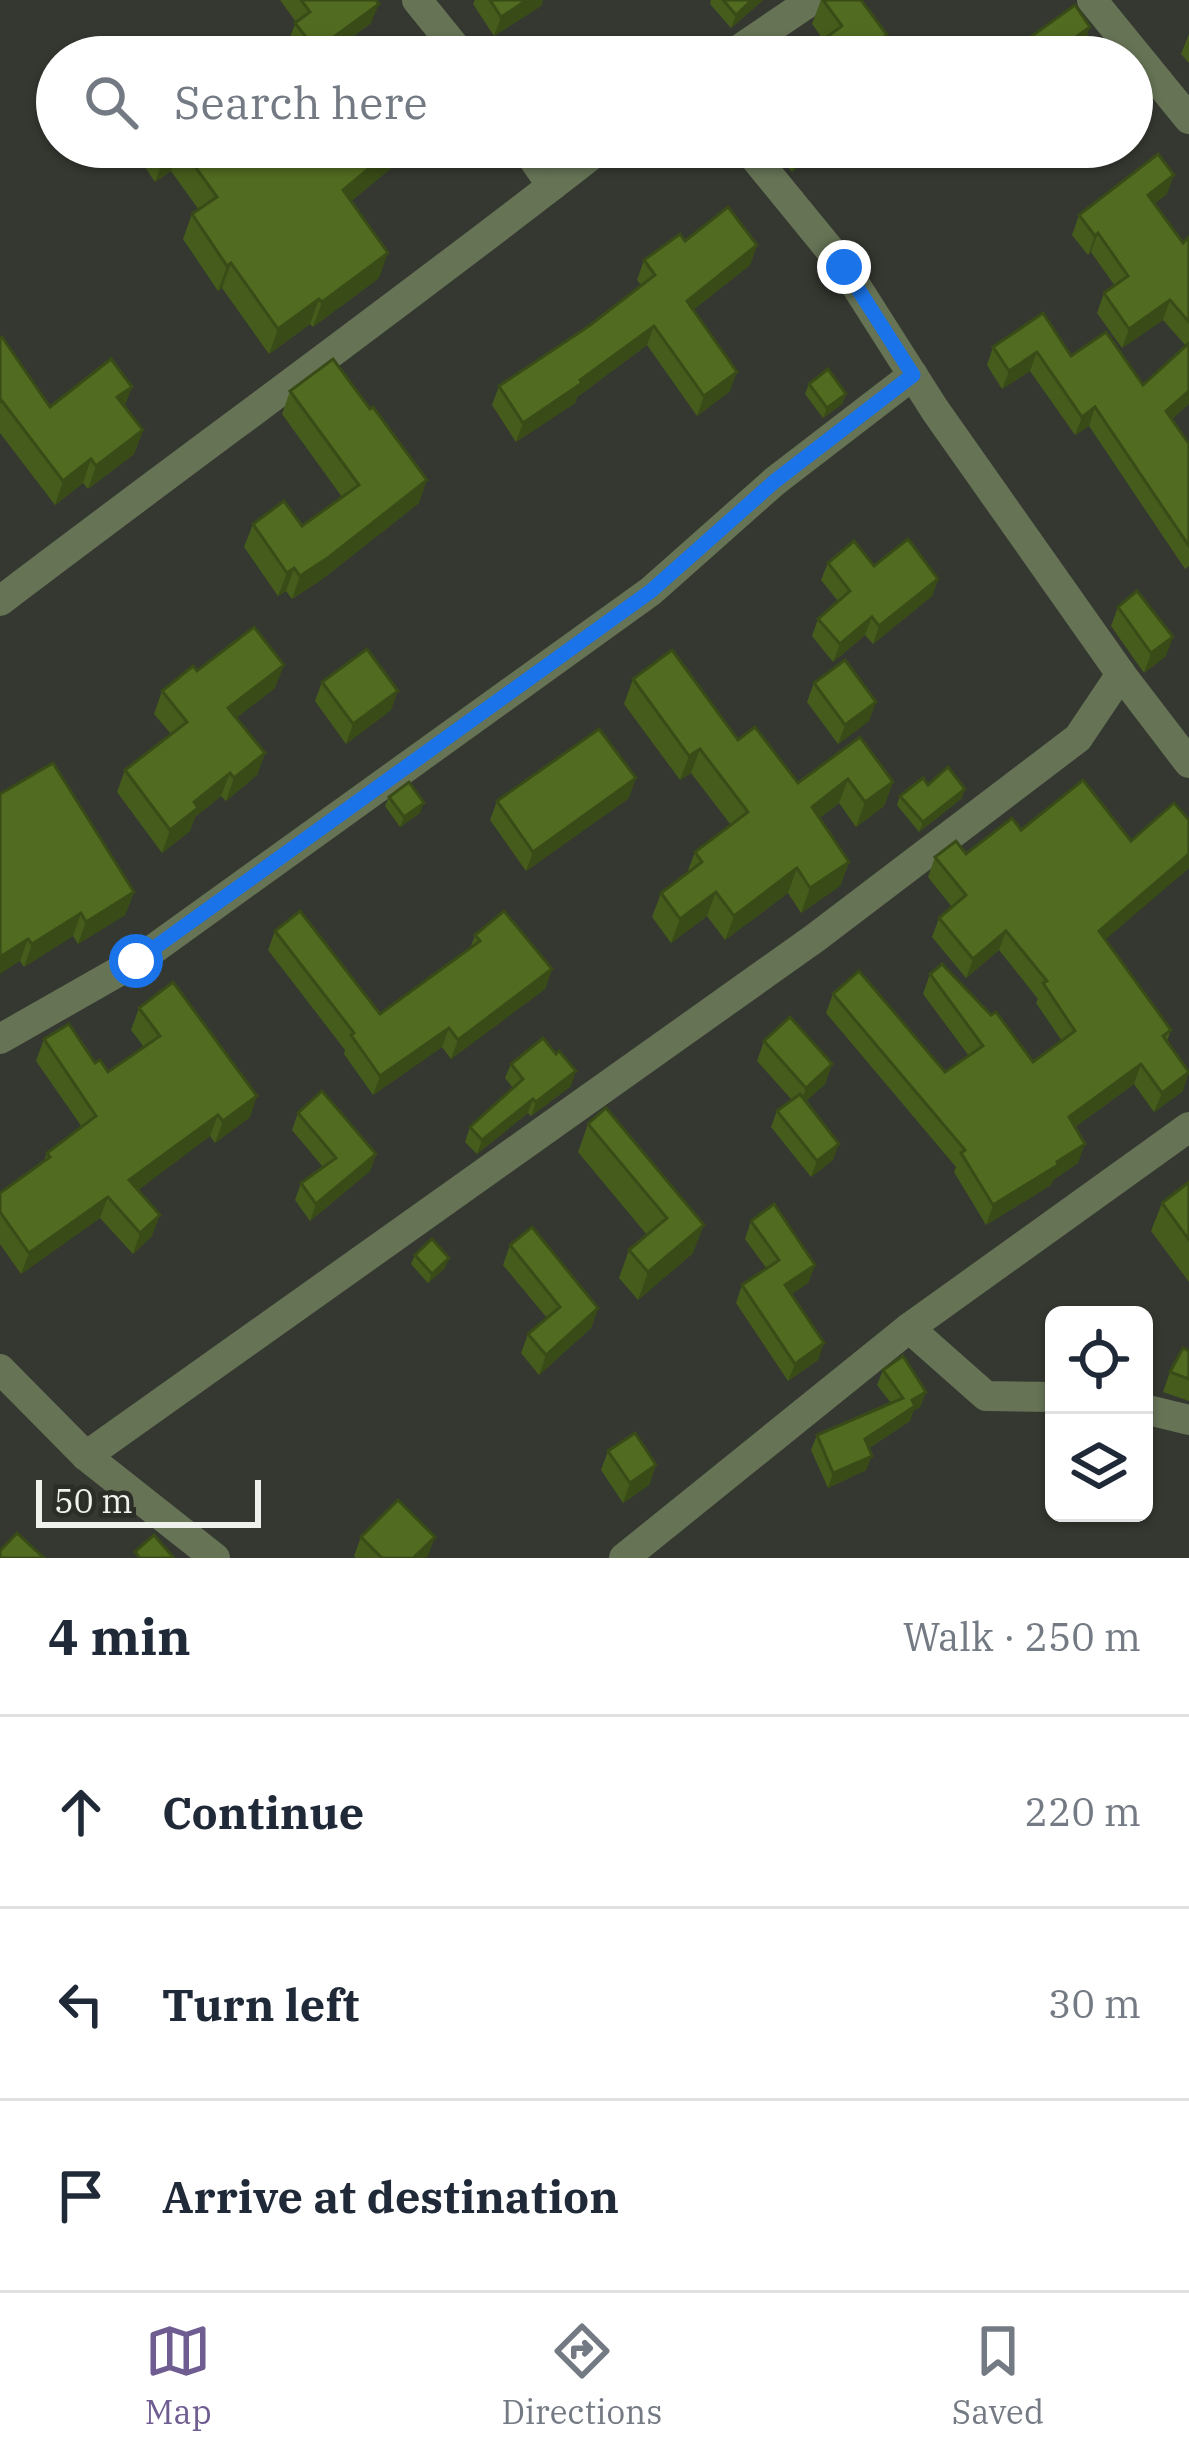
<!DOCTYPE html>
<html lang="en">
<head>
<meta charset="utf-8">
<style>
	:root { --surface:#fff; --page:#f2f2f3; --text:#1f2937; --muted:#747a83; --line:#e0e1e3; --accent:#6f5d91 }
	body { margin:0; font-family:"IBM Plex Serif",serif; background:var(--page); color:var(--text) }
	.controls { position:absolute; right:36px; bottom:36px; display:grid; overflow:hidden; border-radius:18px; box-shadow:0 3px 9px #0004 }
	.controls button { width:108px; height:108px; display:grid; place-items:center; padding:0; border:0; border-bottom:3px solid var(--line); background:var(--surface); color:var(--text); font:60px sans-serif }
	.scale { position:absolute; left:36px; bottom:30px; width:225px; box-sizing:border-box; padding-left:12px; border:6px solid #eff1ec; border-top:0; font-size:33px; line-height:42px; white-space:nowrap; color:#eff1ec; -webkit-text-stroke:9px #2a2e26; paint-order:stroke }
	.stop { position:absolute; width:36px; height:36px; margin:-27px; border:9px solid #1a73e8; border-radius:50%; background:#fff }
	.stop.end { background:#1a73e8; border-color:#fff; box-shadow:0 3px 12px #0008 }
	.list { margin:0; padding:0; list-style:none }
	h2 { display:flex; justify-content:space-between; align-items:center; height:156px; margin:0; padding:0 48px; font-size:51px }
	h2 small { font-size:39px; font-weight:400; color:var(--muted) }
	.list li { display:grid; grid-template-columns:78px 1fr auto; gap:36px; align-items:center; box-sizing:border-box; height:192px; padding:0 48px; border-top:3px solid var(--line) }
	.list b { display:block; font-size:45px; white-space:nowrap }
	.list em { font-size:39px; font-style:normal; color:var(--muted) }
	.icon { flex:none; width:66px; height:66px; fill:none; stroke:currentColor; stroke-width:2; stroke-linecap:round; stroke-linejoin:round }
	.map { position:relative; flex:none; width:1189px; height:1558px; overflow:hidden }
	.search { position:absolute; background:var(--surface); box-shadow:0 3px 9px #0004; left:36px; right:36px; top:36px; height:132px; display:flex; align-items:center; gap:30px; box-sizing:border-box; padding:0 42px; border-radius:66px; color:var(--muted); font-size:45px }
	.sheet { height:732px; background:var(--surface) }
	nav { display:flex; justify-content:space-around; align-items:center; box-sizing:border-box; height:168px; border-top:3px solid var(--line); background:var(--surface); font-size:33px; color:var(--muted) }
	nav a { display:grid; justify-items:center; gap:6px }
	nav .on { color:var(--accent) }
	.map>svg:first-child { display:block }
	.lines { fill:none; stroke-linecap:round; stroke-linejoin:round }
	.minor { stroke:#667355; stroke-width:30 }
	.wall { fill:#465c1c }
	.shaded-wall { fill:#394b17 }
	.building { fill:#516b21; stroke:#394b17; stroke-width:3 }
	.route { stroke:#1a73e8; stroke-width:15 }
</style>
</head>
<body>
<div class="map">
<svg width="1189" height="1558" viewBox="0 0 1189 1558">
	<rect width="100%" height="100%" fill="#343830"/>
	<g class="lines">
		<!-- minor -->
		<g class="minor">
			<polyline points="417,0 463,57"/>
			<polyline points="1092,0 1189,119"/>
			<polyline points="728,57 812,0"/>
			<polyline points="525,147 552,186"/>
			<polyline points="746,147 844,267 935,410 1121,674 1189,763"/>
			<path d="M0 601C200 449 404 302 602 147"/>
			<polyline points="0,1039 137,961 651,591 775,481 913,375"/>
			<polyline points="909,1328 986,1396 1054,1397"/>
			<polyline points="0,1369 86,1456 215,1558"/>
			<polyline points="1144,1409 1189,1420"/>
			<polyline points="86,1456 815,938 1078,738 1121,674"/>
			<polyline points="624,1558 909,1328 1189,1127"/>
		</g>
	</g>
	<!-- wall -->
	<g class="wall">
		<polygon points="280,0 376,0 371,23 326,57 299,57 288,42 296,22"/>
		<polygon points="475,0 543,0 541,6 494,36 473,4"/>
		<polygon points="711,0 763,0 731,28 710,4"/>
		<polygon points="821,0 861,0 878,57 823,39 812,24"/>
		<polygon points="1189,34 1189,63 1181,54"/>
		<polygon points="1029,38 1083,47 1068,57 1022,57"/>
		<polygon points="136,147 316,147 323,157 336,147 417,147 351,201 379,278 313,327 310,324 269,354 222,288 218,291 183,239 192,214 199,210 171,171 155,182 135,152"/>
		<polygon points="771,147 808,147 801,165 792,172"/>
		<polygon points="866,147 906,147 881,166"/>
		<polygon points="1167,194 1154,204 1183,243 1189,237 1189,404 1172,419 1189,444 1189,566 1185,569 1089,426 1075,435 1030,371 1002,389 987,365 993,347 1071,356 1143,385 1186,346 1163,320 1122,348 1097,313 1104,293 1115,286 1091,252 1088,255 1072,235 1079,215"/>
		<polygon points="685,241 757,245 750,265 693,310 730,391 697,416 647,345 577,397 575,403 516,442 492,405 499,386 589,326 642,286 637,280 644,260"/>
		<polygon points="0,338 50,407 132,387 124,406 143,430 134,454 88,489 83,483 55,505 0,433"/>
		<polygon points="809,384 846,394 842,404 823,418 805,394"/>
		<polygon points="290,391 419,503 321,580 292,599 286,591 278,596 244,547 253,524 302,526 342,497 282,414"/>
		<polygon points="828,563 874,566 938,579 932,596 873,644 865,635 833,662 812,636 818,619 838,601 821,580"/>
		<polygon points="1118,607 1166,656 1144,673 1111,626"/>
		<polygon points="197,671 275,688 236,718 265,753 257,775 226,801 221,796 195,817 190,831 162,853 117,792 125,770 171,734 154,714 162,691"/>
		<polygon points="633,679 738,740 798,783 860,737 893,782 884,806 856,827 839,803 819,818 849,862 840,886 801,913 788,893 725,940 707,916 671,943 652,917 661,893 687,873 695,852 731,825 691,773 680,780 624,704"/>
		<polygon points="322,682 391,710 346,744 315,701"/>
		<polygon points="814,683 869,721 838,744 807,702"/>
		<polygon points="928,785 962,798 919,832 897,805 900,796"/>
		<polygon points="0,794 134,892 125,915 78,944 73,936 24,967 20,961"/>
		<polygon points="389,797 420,813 400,827 385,806"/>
		<polygon points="629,798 526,871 490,820 497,801"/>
		<polygon points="1189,820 1189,868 1105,939 1171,1030 1167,1041 1183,1091 1154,1112 1134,1084 1075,1127 1078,1163 1053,1180 1051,1185 986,1225 954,1172 956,1167 826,1013 833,994 945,1072 969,1056 923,994 930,974 1033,1062 1062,1041 1036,1003 1038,999 999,950 966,978 932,937 939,918 952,907 928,877 935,857 966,854 1021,830 1131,841"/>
		<polygon points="275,931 380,1014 470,949 475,935 552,969 545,989 451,1059 442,1047 373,1095 344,1054 345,1050 268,950"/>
		<polygon points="139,1008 250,1117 215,1143 210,1136 138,1190 152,1236 133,1254 100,1218 21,1274 0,1244 0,1192 44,1161 47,1153 82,1127 36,1061 44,1039 95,1063 108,1072 144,1047 131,1030"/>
		<polygon points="764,1041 832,1064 825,1084 806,1101 833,1160 811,1177 771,1127 777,1111 792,1100 757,1061"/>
		<polygon points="511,1064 571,1086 531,1116 528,1113 477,1154 465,1142 470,1127 513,1088 505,1078"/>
		<polygon points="606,1108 693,1253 638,1300 619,1278 629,1250 647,1235 578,1152 588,1124"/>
		<polygon points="298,1113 376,1154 370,1171 310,1221 295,1200 301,1183 323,1167 292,1130"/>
		<polygon points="1189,1182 1189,1282 1151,1231 1162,1203"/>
		<polygon points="751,1221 815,1265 808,1283 791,1294 818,1360 788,1381 736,1303 742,1285 767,1269 745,1239"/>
		<polygon points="510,1245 598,1308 591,1328 539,1375 521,1353 528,1334 547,1318 503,1265"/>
		<polygon points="415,1255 445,1268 428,1283 411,1264"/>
		<polygon points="1189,1351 1189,1401 1163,1392 1170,1372"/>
		<polygon points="883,1370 926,1392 920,1407 913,1411 910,1421 869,1448 866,1470 828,1488 811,1450 817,1435 891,1403 877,1385"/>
		<polygon points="608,1451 656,1465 649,1485 623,1503 601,1470"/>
		<polygon points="361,1537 435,1537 426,1558 356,1558 354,1556"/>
	</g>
	<!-- shaded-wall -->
	<g class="shaded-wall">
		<polygon points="527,0 543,0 541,6 494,36 501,17"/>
		<polygon points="752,0 763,0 731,28 736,15"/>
		<polygon points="379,4 371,23 326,57 313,57 316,50"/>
		<polygon points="1090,27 1083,47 1068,57 1048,57"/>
		<polygon points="887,35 878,57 856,57"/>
		<polygon points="180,147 171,171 155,182 164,157"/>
		<polygon points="395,147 417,147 334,215 343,190"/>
		<polygon points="801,147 808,147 801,165 792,172"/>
		<polygon points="888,147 906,147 881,166"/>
		<polygon points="1174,175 1167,194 1141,214 1148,195"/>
		<polygon points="1098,233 1091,252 1088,255 1095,236"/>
		<polygon points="757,245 750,265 680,320 687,301"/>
		<polygon points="388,253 379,278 313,327 322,302"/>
		<polygon points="231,263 222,288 218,291 227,266"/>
		<polygon points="319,299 310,324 269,354 278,329"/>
		<polygon points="1170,300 1163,320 1122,348 1129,329"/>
		<polygon points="654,326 647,345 577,397 575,403 516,442 523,423"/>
		<polygon points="1037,352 1030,371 1002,389 1009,371"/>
		<polygon points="737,372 730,391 697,416 704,396"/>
		<polygon points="132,387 123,410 117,397"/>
		<polygon points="1189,391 1189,404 1159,430 1166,411"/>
		<polygon points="846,394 842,404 823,418 827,408"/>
		<polygon points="1095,407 1089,426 1075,435 1082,417"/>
		<polygon points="143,430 134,454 88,489 96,466"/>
		<polygon points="91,459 83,483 55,505 63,481"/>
		<polygon points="427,480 419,503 321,580 292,599 300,576"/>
		<polygon points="294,568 286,591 278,596 287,573"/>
		<polygon points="938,579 932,596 873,644 879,626"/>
		<polygon points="872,617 865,635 833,662 840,644"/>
		<polygon points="1173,637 1166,656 1144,673 1151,653"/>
		<polygon points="284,665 275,688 219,731 228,708"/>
		<polygon points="398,691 391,710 346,744 353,724"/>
		<polygon points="876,702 869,721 838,744 845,725"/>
		<polygon points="700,749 691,773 680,780 689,756"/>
		<polygon points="265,753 257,775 226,801 234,778"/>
		<polygon points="230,773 221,796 195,817 190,831 162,853 170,830 194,802"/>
		<polygon points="636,778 629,798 526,871 533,852"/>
		<polygon points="848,779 839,803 803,831 812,807"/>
		<polygon points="893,782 884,806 856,827 865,802"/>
		<polygon points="965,789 962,798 919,832 923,822"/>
		<polygon points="424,803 420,813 400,827 404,817"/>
		<polygon points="1189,854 1189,868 1092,951 1099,931"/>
		<polygon points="849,862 840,886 801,913 810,888"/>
		<polygon points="797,868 788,893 725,940 734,916"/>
		<polygon points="134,892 125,915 78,944 86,922"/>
		<polygon points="716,892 707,916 671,943 680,919"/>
		<polygon points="81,913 73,936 24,967 32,944"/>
		<polygon points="1006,931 999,950 966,978 973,959"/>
		<polygon points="28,939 20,961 0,974 0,957"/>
		<polygon points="552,969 545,989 451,1059 458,1040"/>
		<polygon points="449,1028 442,1047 373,1095 380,1076"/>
		<polygon points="832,1064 825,1084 799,1107 806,1088"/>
		<polygon points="1141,1064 1134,1084 1061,1137 1069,1117"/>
		<polygon points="576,1071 571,1086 531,1116 536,1102"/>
		<polygon points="1189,1072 1183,1091 1154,1112 1162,1093"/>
		<polygon points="257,1096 250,1117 215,1143 223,1121"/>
		<polygon points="533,1099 528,1113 477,1154 482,1140"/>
		<polygon points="218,1115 210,1136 122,1202 129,1180"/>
		<polygon points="839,1144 833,1160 811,1177 817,1161"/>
		<polygon points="1085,1144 1078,1163 1053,1180 1051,1185 986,1225 993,1205"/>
		<polygon points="376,1154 370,1171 310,1221 316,1204"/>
		<polygon points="108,1197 100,1218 21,1274 29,1253"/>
		<polygon points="160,1215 152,1236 133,1254 140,1233"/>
		<polygon points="704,1225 693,1253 638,1300 648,1272"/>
		<polygon points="449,1258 445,1268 428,1283 432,1274"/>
		<polygon points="815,1265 808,1283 779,1303 785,1285"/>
		<polygon points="598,1308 591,1328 539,1375 546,1355"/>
		<polygon points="824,1343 818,1360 788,1381 795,1364"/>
		<polygon points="926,1392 920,1407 913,1411 910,1421 859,1454 865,1439 912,1400"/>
		<polygon points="872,1456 866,1470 828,1488 833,1473"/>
		<polygon points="656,1465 649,1485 623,1503 630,1483"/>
		<polygon points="435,1537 428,1556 426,1558 413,1558"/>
	</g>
	<!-- building -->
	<g class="building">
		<polygon points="301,0 376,0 379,4 316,50 295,23 310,12"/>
		<polygon points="490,0 527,0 501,17"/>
		<polygon points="723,0 752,0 736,15"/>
		<polygon points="823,0 861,0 887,35 856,57 799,57 842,26"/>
		<polygon points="1075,5 1090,27 1048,57 1042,57 1029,38"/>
		<polygon points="157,147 179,147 164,157"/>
		<polygon points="181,147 316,147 323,157 336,147 395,147 343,190 388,253 322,302 319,299 278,329 231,263 227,266 192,214 217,197"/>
		<polygon points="1158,154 1174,175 1148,195 1183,243 1189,237 1189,322 1170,300 1129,329 1104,293 1128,276 1098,233 1095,236 1079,215"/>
		<polygon points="728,207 757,245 687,301 737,372 704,396 654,326 580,380 582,383 523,423 499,386 589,326 655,275 644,260 680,234 685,241"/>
		<polygon points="1043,313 1071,356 1106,332 1143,385 1189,343 1189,391 1166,411 1189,444 1189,546 1095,407 1082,417 1037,352 1009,371 993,347"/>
		<polygon points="2,337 50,407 111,359 132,387 117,397 143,430 96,466 91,459 63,481 2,401 0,402 0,338"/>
		<polygon points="333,359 370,409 373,407 427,480 329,557 300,576 294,568 287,573 253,524 284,501 302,526 359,485 290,391"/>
		<polygon points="828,369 846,394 827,408 809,384"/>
		<polygon points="908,539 938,579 879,626 872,617 840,644 818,619 850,591 828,563 854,541 874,566"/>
		<polygon points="1137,591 1173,637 1151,653 1118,607"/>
		<polygon points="254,627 284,665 228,708 265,753 234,778 230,773 194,802 198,808 170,830 125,770 187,722 162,691 193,666 197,671"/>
		<polygon points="367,649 398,691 353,724 322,682"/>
		<polygon points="672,650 738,740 755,727 798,783 860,737 893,782 865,802 848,779 812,807 849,862 810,888 797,868 734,916 716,892 680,919 661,893 702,862 695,852 748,812 700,749 689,756 633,679"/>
		<polygon points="845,660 876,702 845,725 814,683"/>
		<polygon points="599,729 636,778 533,852 497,801"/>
		<polygon points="53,763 134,892 86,922 81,913 32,944 28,939 0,957 0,794"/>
		<polygon points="948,767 965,789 923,822 900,796 923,778 928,785"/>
		<polygon points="1083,780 1131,841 1174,803 1189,820 1189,854 1099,931 1171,1030 1163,1036 1189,1072 1162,1093 1141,1064 1069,1117 1085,1144 1057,1162 1058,1165 993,1205 961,1153 965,1150 833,994 859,971 945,1072 983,1046 930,974 942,964 991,1015 996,1012 1033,1062 1075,1031 1043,983 1047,981 1006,931 973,959 939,918 966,895 935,857 956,841 966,854 1012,818 1021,830"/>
		<polygon points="409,782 424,803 404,817 389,797"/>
		<polygon points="300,911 380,1014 480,941 475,935 504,911 552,969 458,1040 449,1028 380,1076 351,1035 354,1033 275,931"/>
		<polygon points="173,982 257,1096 223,1121 218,1115 129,1180 160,1215 140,1233 108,1197 29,1253 0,1212 0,1193 50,1157 47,1153 96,1116 44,1039 69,1024 95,1063 100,1060 108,1072 160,1036 139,1008"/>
		<polygon points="790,1017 832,1064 806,1088 764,1041"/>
		<polygon points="543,1038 556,1054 559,1051 576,1071 536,1102 533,1099 482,1140 470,1127 523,1079 511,1064"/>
		<polygon points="322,1091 376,1154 316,1204 301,1183 336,1158 298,1113"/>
		<polygon points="800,1094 839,1144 817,1161 777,1111"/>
		<polygon points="606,1108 704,1225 648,1272 629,1250 667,1218 588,1124"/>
		<polygon points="1189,1182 1189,1240 1162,1203"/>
		<polygon points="774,1204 815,1265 785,1285 824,1343 795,1364 742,1285 779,1260 751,1221"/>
		<polygon points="532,1227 598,1308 546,1355 528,1334 560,1307 510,1245"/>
		<polygon points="432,1239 449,1258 432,1274 415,1255"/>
		<polygon points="1183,1348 1189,1351 1189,1379 1170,1372"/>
		<polygon points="903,1356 926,1392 912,1400 915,1406 865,1439 872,1456 833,1473 817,1435 903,1398 883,1370"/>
		<polygon points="635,1433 656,1465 630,1483 608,1451"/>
		<polygon points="398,1500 435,1537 413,1558 382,1558 361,1537"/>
		<polygon points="17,1533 44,1558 0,1558 0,1551"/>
		<polygon points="154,1535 173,1557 171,1558 140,1558 135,1552"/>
	</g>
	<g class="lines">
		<!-- route -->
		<polyline class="route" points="136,961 651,591 775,481 913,375 844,267"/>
	</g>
</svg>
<div class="controls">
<button><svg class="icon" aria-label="locate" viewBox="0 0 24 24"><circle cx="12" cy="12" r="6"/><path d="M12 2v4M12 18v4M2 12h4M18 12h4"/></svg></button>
<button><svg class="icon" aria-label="layers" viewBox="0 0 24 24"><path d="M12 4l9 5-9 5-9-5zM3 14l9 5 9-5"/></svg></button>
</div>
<div class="scale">50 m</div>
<div class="stop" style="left:136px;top:961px"></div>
<div class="stop end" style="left:844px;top:267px"></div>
<div class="search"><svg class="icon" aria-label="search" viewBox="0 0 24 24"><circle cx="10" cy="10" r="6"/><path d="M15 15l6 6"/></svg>Search here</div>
</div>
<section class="sheet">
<h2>4 min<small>Walk · 250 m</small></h2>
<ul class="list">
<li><svg class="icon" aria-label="ahead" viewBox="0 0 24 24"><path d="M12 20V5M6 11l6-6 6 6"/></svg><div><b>Continue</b></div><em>220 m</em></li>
<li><svg class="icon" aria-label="left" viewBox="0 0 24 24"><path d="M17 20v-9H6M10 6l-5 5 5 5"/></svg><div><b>Turn left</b></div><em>30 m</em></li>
<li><svg class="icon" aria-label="arrive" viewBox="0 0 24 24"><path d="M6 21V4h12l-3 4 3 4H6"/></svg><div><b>Arrive at destination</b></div></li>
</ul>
</section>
<nav>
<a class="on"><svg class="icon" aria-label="map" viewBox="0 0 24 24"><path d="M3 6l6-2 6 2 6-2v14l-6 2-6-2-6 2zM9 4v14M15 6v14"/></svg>Map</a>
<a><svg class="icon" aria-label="directions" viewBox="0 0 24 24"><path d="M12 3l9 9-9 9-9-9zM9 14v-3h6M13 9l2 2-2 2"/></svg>Directions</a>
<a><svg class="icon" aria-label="saved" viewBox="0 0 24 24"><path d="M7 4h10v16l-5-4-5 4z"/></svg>Saved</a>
</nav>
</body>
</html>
